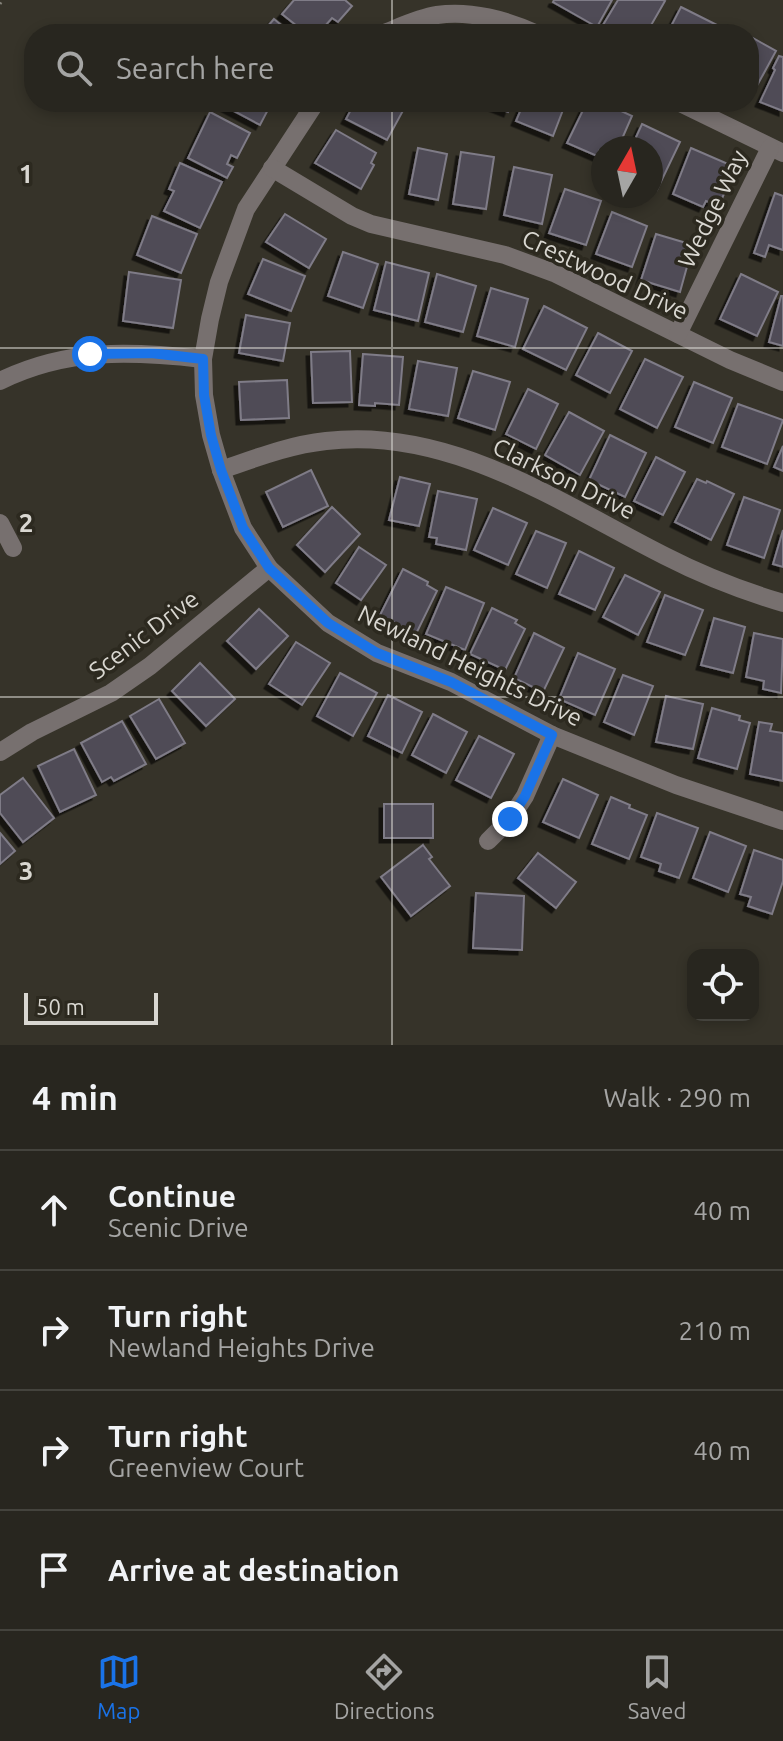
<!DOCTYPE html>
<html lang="en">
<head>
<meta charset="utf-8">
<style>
	:root { --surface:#28261f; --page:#302e28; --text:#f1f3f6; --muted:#a5a5a4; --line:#44433d; --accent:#1a73e8 }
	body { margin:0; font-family:Ubuntu,sans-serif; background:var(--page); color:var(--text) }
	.controls { position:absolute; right:24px; bottom:24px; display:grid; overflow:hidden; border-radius:16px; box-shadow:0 4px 12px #0003 }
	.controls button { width:72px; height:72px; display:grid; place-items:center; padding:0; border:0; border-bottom:2px solid var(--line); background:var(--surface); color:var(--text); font:40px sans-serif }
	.compass { position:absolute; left:591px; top:136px; width:72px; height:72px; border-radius:50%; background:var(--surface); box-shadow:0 4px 12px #0003; rotate:9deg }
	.scale { position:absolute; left:24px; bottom:20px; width:134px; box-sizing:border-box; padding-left:8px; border:4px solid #d9d7d1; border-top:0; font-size:22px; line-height:28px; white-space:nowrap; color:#d9d7d1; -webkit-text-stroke:6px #2c291f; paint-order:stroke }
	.stop { position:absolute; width:24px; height:24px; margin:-18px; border:6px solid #1a73e8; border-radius:50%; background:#fff }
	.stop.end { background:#1a73e8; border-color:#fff; box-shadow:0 2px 8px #0008 }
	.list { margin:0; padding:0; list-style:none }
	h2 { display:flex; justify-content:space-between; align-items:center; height:104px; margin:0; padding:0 32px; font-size:34px }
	h2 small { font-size:26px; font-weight:400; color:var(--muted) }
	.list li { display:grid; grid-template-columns:52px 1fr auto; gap:24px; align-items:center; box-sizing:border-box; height:120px; padding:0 32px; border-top:2px solid var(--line) }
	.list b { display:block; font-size:30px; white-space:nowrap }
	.list p { margin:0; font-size:26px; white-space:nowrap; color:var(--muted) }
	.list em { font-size:26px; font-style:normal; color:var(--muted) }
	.icon { flex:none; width:44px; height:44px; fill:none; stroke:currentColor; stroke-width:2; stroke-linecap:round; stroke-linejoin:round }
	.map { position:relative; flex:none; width:783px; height:1045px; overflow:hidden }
	.search { position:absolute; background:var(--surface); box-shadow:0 4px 12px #0003; left:24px; right:24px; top:24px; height:88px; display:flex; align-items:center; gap:20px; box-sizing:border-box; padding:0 28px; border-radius:32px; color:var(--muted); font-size:30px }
	.sheet { height:584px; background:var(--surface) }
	nav { display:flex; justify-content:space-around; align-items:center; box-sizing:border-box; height:112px; border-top:2px solid var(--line); background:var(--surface); font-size:22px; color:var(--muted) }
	nav a { display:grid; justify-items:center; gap:4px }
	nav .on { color:var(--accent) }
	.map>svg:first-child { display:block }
	.building { fill:#4f4c57; stroke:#7f7b87; stroke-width:2; filter:url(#shadow) }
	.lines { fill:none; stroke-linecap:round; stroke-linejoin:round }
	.path { stroke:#85837b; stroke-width:3; stroke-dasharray:2 6; stroke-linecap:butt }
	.minor { stroke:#77706f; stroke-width:18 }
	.route { stroke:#1a73e8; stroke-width:10 }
	.grid { fill:none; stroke:#d9d7d1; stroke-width:2; stroke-opacity:0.55 }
	.labels { text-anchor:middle; stroke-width:7; stroke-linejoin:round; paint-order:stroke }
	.street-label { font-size:24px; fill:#d9d7d1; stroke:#2c291f }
	.grid-label { font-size:26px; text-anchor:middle; font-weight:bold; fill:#d9d7d1; stroke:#2c291f; stroke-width:7; stroke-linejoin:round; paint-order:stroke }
</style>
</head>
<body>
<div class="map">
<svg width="783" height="1045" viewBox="0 0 783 1045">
	<defs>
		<filter id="shadow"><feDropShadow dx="-4.5" dy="4.5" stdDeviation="0" flood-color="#0009"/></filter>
	</defs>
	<rect width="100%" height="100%" fill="#363329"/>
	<!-- building -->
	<g class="building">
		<polygon points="294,0 345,0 352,6 338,22 332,18 318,34 307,34 282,14"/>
		<polygon points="554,0 612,0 597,27 553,2"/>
		<polygon points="618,0 663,0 665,1 646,34 618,34 603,25"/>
		<polygon points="681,7 725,29 723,34 667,34"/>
		<polygon points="274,19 292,34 261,34"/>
		<polygon points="753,38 776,51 753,93 749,91 749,43"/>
		<polygon points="779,56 783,57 783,111 760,102 775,70 773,68"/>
		<polygon points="217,102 272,102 260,125"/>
		<polygon points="355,102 396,102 405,107 387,140 346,119"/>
		<polygon points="483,102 512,102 508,112"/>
		<polygon points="524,102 566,102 553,136 516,121"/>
		<polygon points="587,102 602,102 632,116 618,148 603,148 603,154 599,151 597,156 567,143"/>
		<polygon points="210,112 250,133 237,158 231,155 227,164 233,167 227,178 188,158"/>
		<polygon points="642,124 680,142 657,190 651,187 651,148 631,148"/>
		<polygon points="336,130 376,153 371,163 374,165 361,189 315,163"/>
		<polygon points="418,148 447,154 438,200 409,194"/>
		<polygon points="691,148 735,167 719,206 706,201 703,207 673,194"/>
		<polygon points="461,152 494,157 486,209 453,204"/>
		<polygon points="180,163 222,182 200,228 164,211 174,191 169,189"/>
		<polygon points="514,167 552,175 542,224 504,215"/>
		<polygon points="565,189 601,201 586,245 549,233"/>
		<polygon points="775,193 783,196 783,250 769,245 765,257 754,253"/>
		<polygon points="612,212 647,226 632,267 596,254"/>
		<polygon points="285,214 326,239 309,268 266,242"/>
		<polygon points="152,216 197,234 181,273 137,255"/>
		<polygon points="656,234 693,245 680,292 641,280"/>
		<polygon points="343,252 378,264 363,308 328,296"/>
		<polygon points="263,259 305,276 291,311 248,294"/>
		<polygon points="386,262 429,273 418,321 374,310"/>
		<polygon points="129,272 181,280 173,328 123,321"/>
		<polygon points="437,274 476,286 463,332 425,322"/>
		<polygon points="741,274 778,292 757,336 720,319"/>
		<polygon points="491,288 528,299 515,347 477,336"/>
		<polygon points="781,296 783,296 783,346 769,342"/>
		<polygon points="544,306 587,328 566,370 523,349"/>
		<polygon points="246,315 290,323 283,361 239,353"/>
		<polygon points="598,333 632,351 610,393 576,375"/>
		<polygon points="350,351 352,402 313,403 311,352"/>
		<polygon points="363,354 403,357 399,405 375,403 375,406 359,405"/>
		<polygon points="645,359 683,377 657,428 620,409"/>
		<polygon points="418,361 457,368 448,416 409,409"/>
		<polygon points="473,371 510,382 495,430 458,418"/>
		<polygon points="287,380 289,418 241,420 239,382"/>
		<polygon points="694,382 732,398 713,443 675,427"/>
		<polygon points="528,389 558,404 536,449 506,434"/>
		<polygon points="738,404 783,420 767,464 722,447"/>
		<polygon points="569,412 604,431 580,475 545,455"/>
		<polygon points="610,435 646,453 625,497 589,480"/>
		<polygon points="783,446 783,471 774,467"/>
		<polygon points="656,457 685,472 663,515 634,501"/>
		<polygon points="311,470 328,506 283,527 266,492"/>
		<polygon points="400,477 430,484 419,526 389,520"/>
		<polygon points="697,479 706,483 707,481 734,494 711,540 675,522"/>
		<polygon points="438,491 477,499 466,550 436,544 437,538 429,537"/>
		<polygon points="744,497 780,510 764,558 727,545"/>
		<polygon points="332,507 360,534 325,572 297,545"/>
		<polygon points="493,508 527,523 508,565 474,550"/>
		<polygon points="783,530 783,567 773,564"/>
		<polygon points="536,531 566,543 547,588 516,574"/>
		<polygon points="359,547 386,565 361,600 336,583"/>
		<polygon points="579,551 614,568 595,610 559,594"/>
		<polygon points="403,569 428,582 427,585 437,591 416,634 380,615"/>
		<polygon points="625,575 660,592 638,635 603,617"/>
		<polygon points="446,587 484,603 465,650 426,634"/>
		<polygon points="665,595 703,610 685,655 647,642"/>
		<polygon points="492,608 517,620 515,623 525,629 505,670 470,654"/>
		<polygon points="259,609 288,636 256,669 227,641"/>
		<polygon points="714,618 745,627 733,673 701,665"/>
		<polygon points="534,633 564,648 543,692 514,678"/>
		<polygon points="754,633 783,639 781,693 763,689 764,681 746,677"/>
		<polygon points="296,642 330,663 302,705 269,684"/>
		<polygon points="578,653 615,669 595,715 559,699"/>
		<polygon points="200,663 235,699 206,726 172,691"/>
		<polygon points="340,673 377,693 353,736 317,716"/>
		<polygon points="623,675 653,686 634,735 604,722"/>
		<polygon points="388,695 422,712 402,753 368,736"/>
		<polygon points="666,696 703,704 693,749 656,742"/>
		<polygon points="159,699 185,743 156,759 130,716"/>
		<polygon points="712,708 740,716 739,720 750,723 737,769 698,758"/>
		<polygon points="433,714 467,732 446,773 412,755"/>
		<polygon points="122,721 146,764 114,781 111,777 102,782 81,743"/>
		<polygon points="759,722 772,724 770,731 783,733 783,781 750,774"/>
		<polygon points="479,736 514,754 491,798 456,780"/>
		<polygon points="74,749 96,795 60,812 38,766"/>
		<polygon points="23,778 54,818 23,842 0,813 0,795"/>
		<polygon points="563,779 598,795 579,838 543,822"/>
		<polygon points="611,797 630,805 629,808 647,815 629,859 592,844"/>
		<rect x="384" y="804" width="49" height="34"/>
		<polygon points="657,813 698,828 679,878 659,871 661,864 641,857"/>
		<polygon points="710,832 746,846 728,892 693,878"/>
		<polygon points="0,833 15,851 0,864"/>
		<polygon points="423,845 432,857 429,859 450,886 411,916 381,877"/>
		<polygon points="754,850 783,860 783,881 772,914 748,906 751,897 740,894"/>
		<polygon points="538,853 576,882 556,908 518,878"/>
		<polygon points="476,893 524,896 522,950 473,948"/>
	</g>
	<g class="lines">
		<!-- path -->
		<polyline class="path" points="0,4 2,0"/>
		<!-- minor -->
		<g class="minor">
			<path d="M382 34C400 27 418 18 437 15 470 10 507 20 537 34"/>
			<polyline points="316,102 246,209 219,282 210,319 203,359 204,395 211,435 221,470 243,528 269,568 328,623 377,653 451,682 552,735 676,785 783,821"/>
			<polyline points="678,102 783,153"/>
			<polyline points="272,168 352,216 371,224 505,255 554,273 730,360 783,382"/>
			<polyline points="678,334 770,148"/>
			<path d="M0 381C67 348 131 351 203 359"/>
			<path d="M221 470C256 458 289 445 326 441 450 426 560 503 665 556 702 575 743 591 783 603"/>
			<polyline points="0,523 13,548"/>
			<polyline points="0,752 32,732 111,693 150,666 269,568"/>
			<polyline points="488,841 510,819 525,796 552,735"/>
		</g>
	</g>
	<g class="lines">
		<!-- route -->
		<polyline class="route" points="90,354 151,353 203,359 204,395 211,435 221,470 243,528 269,568 328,623 377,653 451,682 552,735 525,796 510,819"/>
	</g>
	<!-- grid -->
	<path class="grid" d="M392 0V34M392 102V1045M0 348H783M0 697H783"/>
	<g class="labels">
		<!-- street labels -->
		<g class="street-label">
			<text transform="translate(713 209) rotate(-64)" y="8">Wedge Way</text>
			<text transform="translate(605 275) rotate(25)" y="8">Crestwood Drive</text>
			<text transform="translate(564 479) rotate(26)" y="8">Clarkson Drive</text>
			<text transform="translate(144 635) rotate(-37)" y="8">Scenic Drive</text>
			<text transform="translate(470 666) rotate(26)" y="8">Newland Heights Drive</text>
		</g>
	</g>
	<g class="grid-label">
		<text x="26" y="183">1</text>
		<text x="26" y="532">2</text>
		<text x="26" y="880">3</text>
	</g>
</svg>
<div class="controls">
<button><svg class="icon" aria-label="locate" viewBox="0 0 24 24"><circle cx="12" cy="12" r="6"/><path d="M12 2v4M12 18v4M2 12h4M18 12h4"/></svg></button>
</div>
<svg class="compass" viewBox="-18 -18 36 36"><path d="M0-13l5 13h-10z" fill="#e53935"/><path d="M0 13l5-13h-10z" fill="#a5a5a4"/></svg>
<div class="scale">50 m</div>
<div class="stop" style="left:90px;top:354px"></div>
<div class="stop end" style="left:510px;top:819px"></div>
<div class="search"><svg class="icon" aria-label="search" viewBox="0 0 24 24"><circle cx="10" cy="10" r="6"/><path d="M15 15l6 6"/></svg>Search here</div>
</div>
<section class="sheet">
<h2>4 min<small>Walk · 290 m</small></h2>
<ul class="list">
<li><svg class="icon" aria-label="ahead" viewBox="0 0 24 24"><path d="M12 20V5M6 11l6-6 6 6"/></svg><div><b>Continue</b><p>Scenic Drive</p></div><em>40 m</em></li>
<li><svg class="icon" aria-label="right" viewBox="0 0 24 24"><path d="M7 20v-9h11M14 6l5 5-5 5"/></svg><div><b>Turn right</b><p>Newland Heights Drive</p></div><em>210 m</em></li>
<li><svg class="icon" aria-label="right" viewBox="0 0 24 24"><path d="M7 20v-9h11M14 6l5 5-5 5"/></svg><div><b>Turn right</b><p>Greenview Court</p></div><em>40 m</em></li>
<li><svg class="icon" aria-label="arrive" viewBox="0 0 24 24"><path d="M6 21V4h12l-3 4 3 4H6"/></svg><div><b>Arrive at destination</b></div></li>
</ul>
</section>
<nav>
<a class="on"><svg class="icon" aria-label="map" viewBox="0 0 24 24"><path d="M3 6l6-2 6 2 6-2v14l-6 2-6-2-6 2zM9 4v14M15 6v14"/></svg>Map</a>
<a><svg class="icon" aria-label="directions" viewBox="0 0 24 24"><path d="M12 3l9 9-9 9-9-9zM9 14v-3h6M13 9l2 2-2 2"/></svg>Directions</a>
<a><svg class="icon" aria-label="saved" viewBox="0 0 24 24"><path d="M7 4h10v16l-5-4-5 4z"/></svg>Saved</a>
</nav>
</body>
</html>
